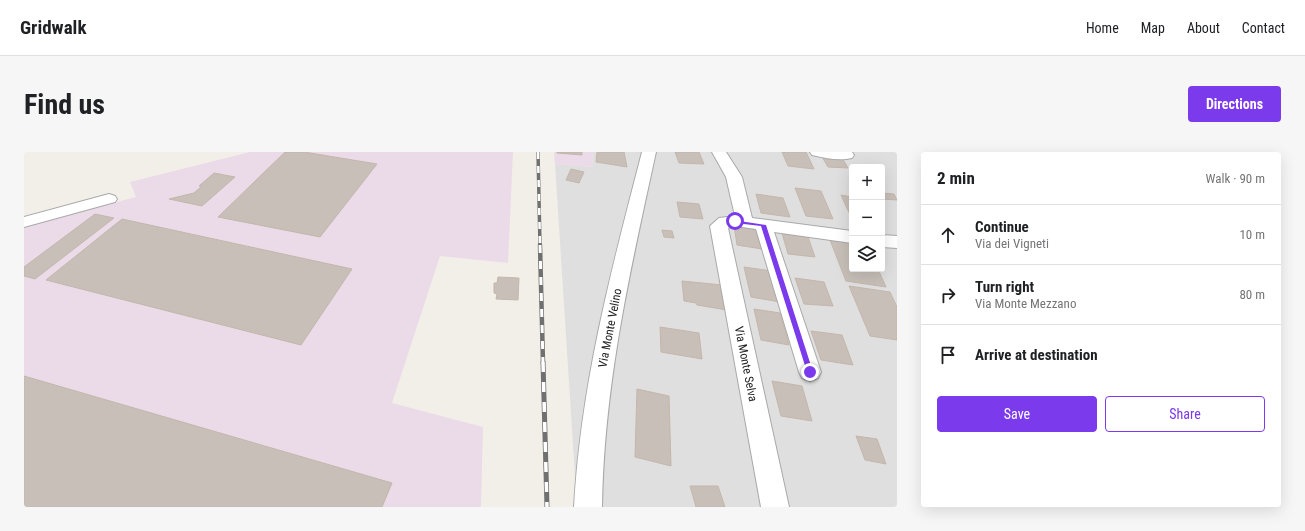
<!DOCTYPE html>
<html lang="en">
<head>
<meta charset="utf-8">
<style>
	:root { --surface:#fff; --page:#f6f6f6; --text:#202124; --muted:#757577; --line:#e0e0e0; --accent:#7c3aed }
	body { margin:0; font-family:"Roboto Condensed",sans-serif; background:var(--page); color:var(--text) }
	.controls { position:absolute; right:12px; top:12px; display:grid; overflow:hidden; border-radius:4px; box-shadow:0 4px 16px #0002 }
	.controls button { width:36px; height:36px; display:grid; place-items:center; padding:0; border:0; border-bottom:1px solid var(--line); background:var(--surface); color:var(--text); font:20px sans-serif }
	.stop { position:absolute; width:12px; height:12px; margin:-9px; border:3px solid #7c3aed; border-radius:50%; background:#fff }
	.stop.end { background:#7c3aed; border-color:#fff; box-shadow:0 1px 4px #0008 }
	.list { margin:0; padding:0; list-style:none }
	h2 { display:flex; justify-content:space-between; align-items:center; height:52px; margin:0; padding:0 16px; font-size:17px }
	h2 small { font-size:13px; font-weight:400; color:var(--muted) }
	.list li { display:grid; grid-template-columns:26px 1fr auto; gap:12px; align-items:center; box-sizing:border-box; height:60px; padding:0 16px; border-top:1px solid var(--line) }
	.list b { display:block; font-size:15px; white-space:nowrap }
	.list p { margin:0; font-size:13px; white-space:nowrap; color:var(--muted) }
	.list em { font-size:13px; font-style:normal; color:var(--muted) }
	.actions { display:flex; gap:8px; padding:12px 16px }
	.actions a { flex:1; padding:9px 0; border:1px solid var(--accent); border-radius:4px; text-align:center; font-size:14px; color:var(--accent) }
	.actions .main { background:var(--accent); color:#fff }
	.icon { flex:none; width:22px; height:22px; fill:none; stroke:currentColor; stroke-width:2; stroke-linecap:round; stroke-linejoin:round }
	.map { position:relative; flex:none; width:873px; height:355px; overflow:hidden; border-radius:4px }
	header { display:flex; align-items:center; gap:24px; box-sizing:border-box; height:56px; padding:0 20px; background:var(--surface); border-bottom:1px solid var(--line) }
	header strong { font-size:19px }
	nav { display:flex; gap:22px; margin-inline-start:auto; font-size:14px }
	.intro { display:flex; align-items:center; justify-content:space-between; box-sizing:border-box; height:96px; padding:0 24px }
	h1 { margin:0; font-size:28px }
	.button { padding:10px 18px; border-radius:4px; background:var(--accent); color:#fff; font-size:14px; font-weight:700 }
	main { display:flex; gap:24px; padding:0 24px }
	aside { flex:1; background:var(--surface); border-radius:4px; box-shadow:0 4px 16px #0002 }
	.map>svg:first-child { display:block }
	.residential { fill:#e0dfdf; fill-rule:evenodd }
	.industrial { fill:#ebdbe8 }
	.building { fill:#c7bfb8; stroke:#c4b6ab }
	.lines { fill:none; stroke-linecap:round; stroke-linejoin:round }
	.street-casing { stroke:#a9a9a9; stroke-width:2 }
	.street { fill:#fff; fill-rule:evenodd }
	.rail-far2-casing { stroke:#707070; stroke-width:3.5 }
	.rail-far1-casing { stroke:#707070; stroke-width:4.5 }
	.rail-casing { stroke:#707070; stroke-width:5 }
	.rail-far2 { stroke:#fff; stroke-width:2.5; stroke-dasharray:7; stroke-linecap:butt }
	.rail-far1 { stroke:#fff; stroke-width:3; stroke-dasharray:8; stroke-linecap:butt }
	.rail { stroke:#fff; stroke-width:3.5; stroke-dasharray:10; stroke-linecap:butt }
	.route { fill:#7c3aed }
	.labels { text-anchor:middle; stroke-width:3.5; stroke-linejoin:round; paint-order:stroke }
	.street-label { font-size:12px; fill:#222; stroke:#fff }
</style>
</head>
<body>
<header>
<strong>Gridwalk</strong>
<nav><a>Home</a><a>Map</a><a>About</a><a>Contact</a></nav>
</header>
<div class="intro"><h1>Find us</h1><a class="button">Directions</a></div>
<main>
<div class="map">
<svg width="873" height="355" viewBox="0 0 873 355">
	<rect width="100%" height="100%" fill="#f2efe9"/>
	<!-- residential -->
	<path class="residential" d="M569 0H873V355H553L531 12 568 15ZM828 15H858V117H828Z"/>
	<!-- industrial -->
	<g class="industrial">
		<polygon points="226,0 489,0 484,111 416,104 368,251 459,275 457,355 0,355 0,74 112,45 106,30"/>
		<polygon points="530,0 569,0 568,15 531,12"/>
	</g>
	<!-- building -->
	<g class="building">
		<polygon points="261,0 280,0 353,12 296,85 194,65"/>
		<polygon points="533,0 558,0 558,3 533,1"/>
		<polygon points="573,0 600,0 603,15 572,10"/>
		<polygon points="651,0 675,0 680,12 655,11"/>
		<polygon points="758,0 782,0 790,17 764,14"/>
		<polygon points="797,3 817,4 824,16 804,15"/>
		<polygon points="547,17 560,20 555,31 542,28"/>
		<polygon points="190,21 211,25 178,54 145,47 170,41 178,34 175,34"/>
		<polygon points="771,36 797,39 809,67 782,64"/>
		<polygon points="858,41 870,42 873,48 858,47"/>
		<polygon points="732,42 759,46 766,65 737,61"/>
		<polygon points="817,43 828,45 828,67"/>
		<polygon points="653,50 675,52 679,67 656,65"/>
		<polygon points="71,62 90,66 11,127 0,124 0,115"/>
		<polygon points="98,67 328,117 277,193 22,128"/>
		<polygon points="710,73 734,76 738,97 713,93"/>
		<polygon points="638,78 648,79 650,86 640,85"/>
		<polygon points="758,81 784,85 791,105 764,102"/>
		<polygon points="806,88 828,91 828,117 854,117 862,135 822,129"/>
		<polygon points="720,115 748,119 756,150 727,145"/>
		<polygon points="474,125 495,126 494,148 472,147 473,142 470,141 470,131 473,131"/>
		<polygon points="771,126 800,130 809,154 780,152"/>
		<polygon points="658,129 698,133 703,158 673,153 672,151 660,149"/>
		<polygon points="825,134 866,140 873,155 873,188 846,184"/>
		<polygon points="730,157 756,161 765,193 737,188"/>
		<polygon points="636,175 675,181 678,207 637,200"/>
		<polygon points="787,179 818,183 829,213 797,208"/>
		<polygon points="0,224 368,331 358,355 0,355"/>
		<polygon points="748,229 778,234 788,269 757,264"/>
		<polygon points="613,237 645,244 647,314 611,305"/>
		<polygon points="832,284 853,287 862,312 841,308"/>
		<polygon points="666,334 694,334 701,355 672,355"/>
	</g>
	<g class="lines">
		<!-- street casing -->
		<g class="street-casing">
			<g id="street">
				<path d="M618 0H632C606 119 580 232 578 355H550C557 232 587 119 618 0Z"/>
				<polygon points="688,0 702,0 718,25 728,66 828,79 828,91 750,80 797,220 794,226 786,229 778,226 775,220 732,77 711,74 704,76 765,355 737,355 686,74 695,66 711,64 702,25"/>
				<path d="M786 0H828L830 3 828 6C816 9 800 6 788 3Z"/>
				<polygon points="85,42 91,44 93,47 91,50 0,75 0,65"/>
				<polygon points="858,83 873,84 873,96 858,95"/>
			</g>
		</g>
		<!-- street -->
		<use href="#street" class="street"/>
		<!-- rail-far2 casing -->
		<g class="rail-far2-casing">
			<polyline id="rail-far2" points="514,0 516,94"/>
		</g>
		<!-- rail-far1 casing -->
		<g class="rail-far1-casing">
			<polyline id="rail-far1" points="516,93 519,211"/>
		</g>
		<!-- rail casing -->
		<g class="rail-casing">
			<polyline id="rail" points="519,210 523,355"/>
		</g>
		<!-- rail-far2 -->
		<use href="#rail-far2" class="rail-far2"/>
		<!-- rail-far1 -->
		<use href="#rail-far1" class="rail-far1"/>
		<!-- rail -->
		<use href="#rail" class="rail"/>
	</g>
	<!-- route -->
	<polygon class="route" points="709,68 742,73 789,220 788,222 784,222 783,220 737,74 711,71"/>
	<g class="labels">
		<!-- street labels -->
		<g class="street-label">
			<text transform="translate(586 176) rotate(-79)" y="4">Via Monte Velino</text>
			<text transform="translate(722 212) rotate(79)" y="4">Via Monte Selva</text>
		</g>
	</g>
</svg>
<div class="controls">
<button>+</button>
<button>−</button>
<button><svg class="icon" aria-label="layers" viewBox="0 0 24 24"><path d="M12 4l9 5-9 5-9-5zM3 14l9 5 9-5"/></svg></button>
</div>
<div class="stop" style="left:711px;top:69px"></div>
<div class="stop end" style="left:786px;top:220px"></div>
</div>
<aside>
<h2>2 min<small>Walk · 90 m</small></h2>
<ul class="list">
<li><svg class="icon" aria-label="ahead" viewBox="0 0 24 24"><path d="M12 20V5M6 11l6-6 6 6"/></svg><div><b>Continue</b><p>Via dei Vigneti</p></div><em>10 m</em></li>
<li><svg class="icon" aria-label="right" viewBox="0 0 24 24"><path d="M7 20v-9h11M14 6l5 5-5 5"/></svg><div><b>Turn right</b><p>Via Monte Mezzano</p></div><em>80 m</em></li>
<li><svg class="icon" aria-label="arrive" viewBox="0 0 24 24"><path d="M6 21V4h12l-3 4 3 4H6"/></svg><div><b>Arrive at destination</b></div></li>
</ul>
<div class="actions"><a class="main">Save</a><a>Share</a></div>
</aside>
</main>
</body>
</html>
